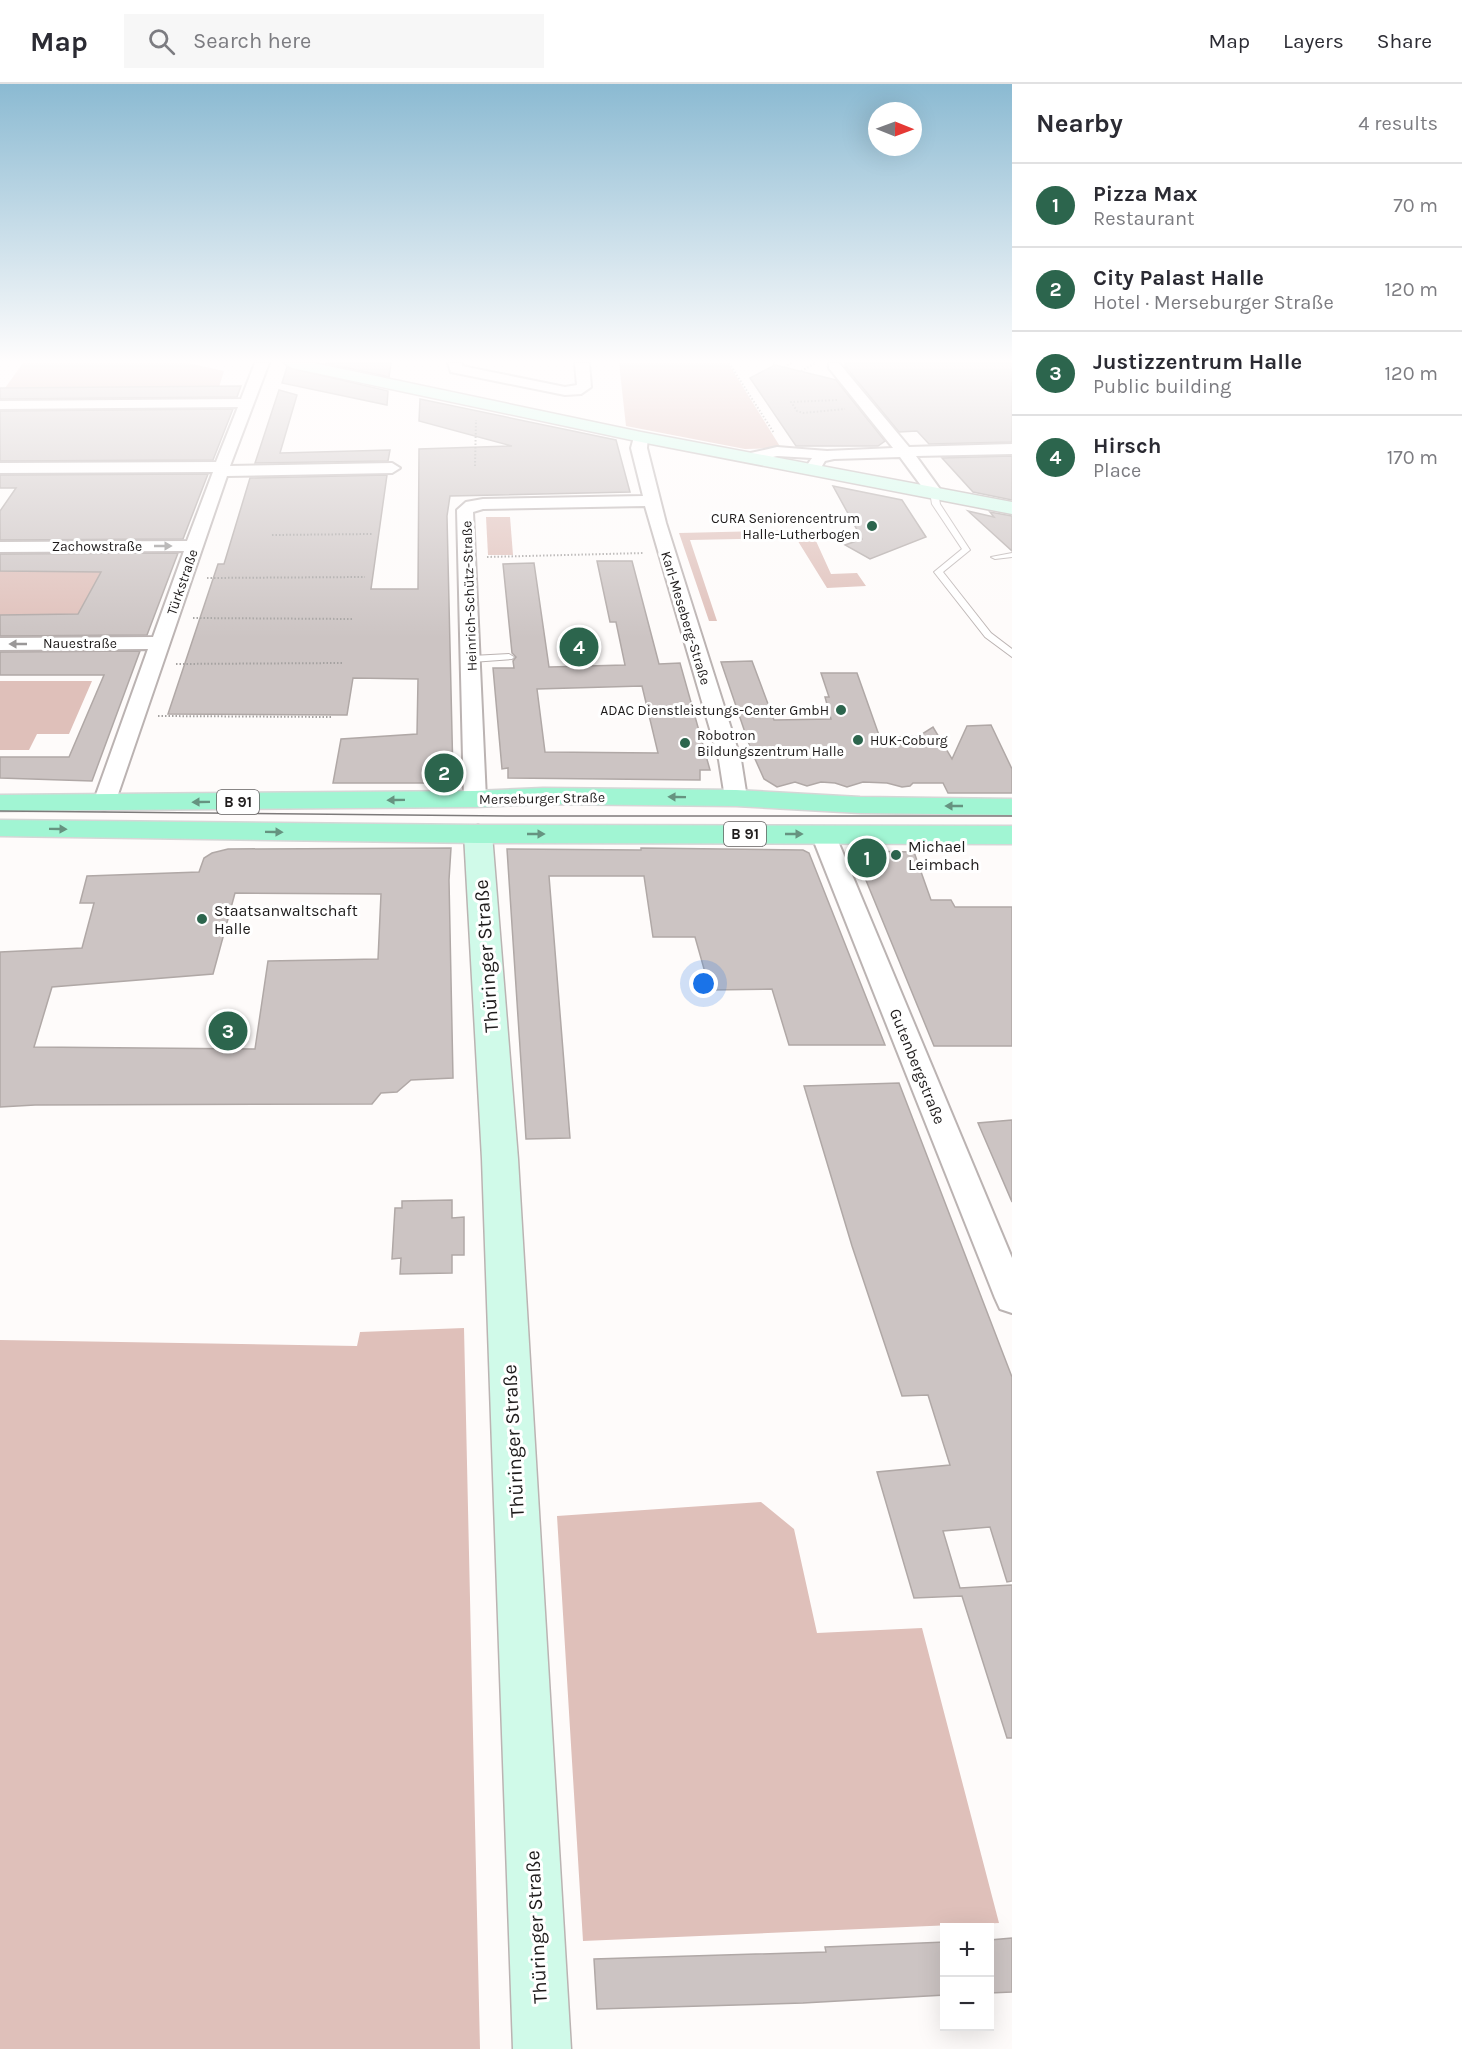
<!DOCTYPE html>
<html lang="en">
<head>
<meta charset="utf-8">
<style>
	:root { --surface:#fff; --page:#f7f7f7; --text:#2b2b33; --muted:#7c7c81; --line:#e1e1e2; --accent:#2c654d }
	body { margin:0; font-family:Karla,sans-serif; background:var(--page); color:var(--text) }
	.controls { position:absolute; right:18px; bottom:18px; display:grid; overflow:hidden; border-radius:0px; box-shadow:0 6px 24px #0002 }
	.controls button { width:54px; height:54px; display:grid; place-items:center; padding:0; border:0; border-bottom:2px solid var(--line); background:var(--surface); color:var(--text); font:30px sans-serif }
	.compass { position:absolute; left:868px; top:18px; width:54px; height:54px; border-radius:50%; background:var(--surface); box-shadow:0 6px 24px #0002; rotate:91deg }
	.you { position:absolute; left:704px; top:900px; width:21px; height:21px; margin:-15px; border:4px solid #fff; border-radius:50%; background:#1a73e8; box-shadow:0 0 0 9px #1a73e833 }
	.badge { display:grid; place-items:center; width:39px; height:39px; border-radius:50%; background:var(--accent); color:#fff; font-size:20px; font-weight:700 }
	.pin { position:absolute; translate:-50% -50%; border:3px solid #fff; box-shadow:0 2px 6px #0006 }
	.list { margin:0; padding:0; list-style:none }
	h2 { display:flex; justify-content:space-between; align-items:center; height:78px; margin:0; padding:0 24px; font-size:26px }
	h2 small { font-size:20px; font-weight:400; color:var(--muted) }
	.list li { display:grid; grid-template-columns:39px 1fr auto; gap:18px; align-items:center; box-sizing:border-box; height:84px; padding:0 24px; border-top:2px solid var(--line) }
	.list b { display:block; font-size:22px; white-space:nowrap }
	.list p { margin:0; font-size:20px; white-space:nowrap; color:var(--muted) }
	.list em { font-size:20px; font-style:normal; color:var(--muted) }
	.icon { flex:none; width:33px; height:33px; fill:none; stroke:currentColor; stroke-width:2; stroke-linecap:round; stroke-linejoin:round }
	.map { position:relative; flex:none; width:1012px; height:1965px; overflow:hidden }
	header { display:flex; align-items:center; gap:36px; box-sizing:border-box; height:84px; padding:0 30px; background:var(--surface); border-bottom:2px solid var(--line) }
	header strong { font-size:28px }
	nav { display:flex; gap:33px; margin-inline-start:auto; font-size:21px }
	.search { width:420px; height:54px; background:var(--page); display:flex; align-items:center; gap:15px; box-sizing:border-box; padding:0 21px; border-radius:0px; color:var(--muted); font-size:22px }
	main { display:flex }
	aside { flex:1; background:var(--surface) }
	.map>svg:first-child { display:block }
	.green { fill:#dfc0ba }
	.building { fill:#ccc4c3; stroke:#b0a8a6; stroke-width:1.5; fill-rule:evenodd }
	.lines { fill:none; stroke-linecap:round; stroke-linejoin:round }
	.lane-casing { stroke:#bbb3b2; stroke-width:2 }
	.street-casing { stroke:#bbb3b2; stroke-width:4 }
	.secondary-casing { stroke:#bbb3b2; stroke-width:3 }
	.primary-casing { stroke:#d6d6d6; stroke-width:3 }
	.path { stroke:#a5a2a1; stroke-width:2; stroke-dasharray:1.5 2; stroke-linecap:butt }
	.lane { fill:#fff; fill-rule:evenodd }
	.street { fill:#fff; fill-rule:evenodd }
	.secondary { fill:#d0fae9; fill-rule:evenodd }
	.primary { fill:#a1f5d3; fill-rule:evenodd }
	.tram { stroke:#7d7a7a; stroke-width:1.5 }
	.oneway { fill:#9a9898 }
	.oneway2 { fill:#669380 }
	.poi-dot { fill:#2c654d; stroke:#fff; stroke-width:2 }
	.labels { text-anchor:middle; stroke-width:6; stroke-linejoin:round; paint-order:stroke }
	.far-poi-label { font-size:14px; fill:#1e1b1b; stroke:#fff; text-anchor:end }
	.far-street-label { font-size:14px; fill:#1e1b1b; stroke:#fff }
	.shield { fill:#fff; stroke:#625f5f; stroke-width:1.5 }
	.shield-label { font-size:15px; font-weight:bold; fill:#1e1b1b }
	.poi-label { font-size:16px; fill:#1e1b1b; stroke:#fff; text-anchor:start }
	.street-label { font-size:16px; fill:#1e1b1b; stroke:#fff }
	.near-street-label { font-size:20px; fill:#1e1b1b; stroke:#fff }
</style>
</head>
<body>
<header>
<strong>Map</strong>
<div class="search"><svg class="icon" aria-label="search" viewBox="0 0 24 24"><circle cx="10" cy="10" r="6"/><path d="M15 15l6 6"/></svg>Search here</div>
<nav><a>Map</a><a>Layers</a><a>Share</a></nav>
</header>
<main>
<div class="map">
<svg width="1012" height="1965" viewBox="0 0 1012 1965">
	<rect width="100%" height="100%" fill="#fefbfa"/>
	<!-- green -->
	<g class="green">
		<polygon points="23,279 188,279 224,287 219,303 5,304"/>
		<polygon points="619,279 728,279 781,364 745,365 626,342"/>
		<polygon points="486,433 510,433 513,471 488,471"/>
		<polygon points="811,446 831,490 857,489 866,502 827,504 796,454 690,456 717,537 709,537 679,449"/>
		<polygon points="143,486 125,530 0,531 0,487"/>
		<polygon points="92,597 69,650 37,650 29,666 0,666 0,597"/>
		<polygon points="464,1244 480,1965 0,1965 0,1256 357,1262 360,1248"/>
		<polygon points="761,1418 794,1445 817,1549 922,1544 999,1839 583,1857 557,1432"/>
	</g>
	<!-- building -->
	<g class="building">
		<polygon points="325,279 391,279 389,293"/>
		<polygon points="845,279 1012,279 1012,358 929,360 917,347 899,348 845,282"/>
		<polygon points="775,281 836,296 885,357 878,362 796,362 750,294"/>
		<polygon points="287,283 388,307 387,321 282,299"/>
		<polygon points="241,302 237,313 0,315 0,304"/>
		<polygon points="279,306 297,311 280,369 390,366 388,377 255,379"/>
		<polygon points="420,315 616,356 630,408 450,412 447,432 453,693 443,699 333,699 341,655 417,650 418,595 353,594 347,631 168,630 218,480 224,480 250,394 387,391 371,505 418,505 419,365 512,362 419,337"/>
		<polygon points="233,325 213,376 0,377 0,327"/>
		<polygon points="1012,372 1012,416 973,408 942,374"/>
		<polygon points="208,390 183,455 0,456 0,427 16,404 0,404 0,391"/>
		<polygon points="833,402 902,416 926,453 870,475 845,461 862,455"/>
		<polygon points="968,427 994,433 990,428 1012,432 1012,467"/>
		<polygon points="178,469 147,551 0,552 0,531 78,530 101,488 0,487 0,470"/>
		<path d="M597 477H632L659 580 680 579 710 686H700V696L508 694V684L502 685 493 584H514L513 577 516 573 512 569 503 480 534 479 549 583 625 581 616 538H610ZM642 602 658 669 545 668 537 605Z"/>
		<polygon points="140,567 92,697 0,694 0,673 69,673 104,591 0,591 0,568"/>
		<polygon points="752,577 774,636 831,635 825,613 829,613 821,589 857,589 880,654 919,652 933,643 952,675 967,642 991,641 1012,685 1012,709 948,709 943,699 913,699 910,702 902,703 887,699 863,698 847,703 835,699 821,698 807,702 795,698 777,703 764,695 751,666 721,578"/>
		<path d="M451 764 449 796 453 994 411 996 397 1008 381 1009 372 1020 35 1021 0 1023V868L82 864 94 819H80L87 792 199 788 204 774 212 769 228 765ZM235 809 381 810 378 875 268 877 255 965 34 963 52 903 213 890Z"/>
		<polygon points="641,764 803,766 809,769 885,961 789,961 772,905 710,906 695,853 653,853 644,792 549,792 570,1054 526,1055 507,765 641,766"/>
		<polygon points="854,767 914,768 931,816 951,816 955,823 1012,823 1012,962 934,962"/>
		<polygon points="899,999 1012,1293 1012,1497 1007,1498 990,1443 943,1447 960,1504 1012,1501 1012,1654 1007,1654 962,1512 914,1514 877,1388 950,1381 928,1311 902,1312 852,1162 804,1002"/>
		<polygon points="1012,1036 1012,1118 978,1039"/>
		<polygon points="452,1116 452,1134 464,1133 464,1171 452,1171 452,1189 400,1190 401,1174 392,1175 395,1124 402,1124 402,1117"/>
		<polygon points="1012,1854 1012,1908 990,1909 990,1856"/>
		<polygon points="945,1858 945,1911 803,1919 597,1925 594,1875 826,1868 825,1863"/>
	</g>
	<g class="lines">
		<!-- lane casing -->
		<g class="lane-casing">
			<g id="lane">
				<polygon points="934,406 938,408 940,420 970,466 943,488 991,549 1012,565 1012,573 985,553 934,488 962,465 932,420 930,408"/>
				<polygon points="1012,469 1012,473 995,475 991,473"/>
				<polygon points="509,570 514,573 512,575 472,578 467,575 472,572"/>
			</g>
		</g>
		<!-- street casing -->
		<g class="street-casing">
			<g id="street">
				<polygon points="255,279 269,279 230,382 392,379 400,384 392,389 227,392 115,719 112,724 104,726 96,724 93,719 148,565 0,566 0,554 153,553 184,467 0,468 0,458 187,457 213,388 0,389 0,379 216,378 238,323 0,325 0,317 241,315"/>
				<polygon points="448,279 462,279 462,282 565,303 577,301 575,279 589,279 591,303 581,310 565,311 451,288"/>
				<polygon points="829,279 839,279 909,363 1012,360 1012,370 916,372 942,408 934,413 928,411 900,373 834,375 825,377 819,387 813,389 805,384 812,374 777,372 751,378 746,376 743,373 746,370 777,363 827,367 893,364 829,284"/>
				<polygon points="641,349 648,353 647,364 666,439 741,676 747,714 744,719 736,721 728,719 725,714 719,676 645,422 483,425 473,428 486,715 483,720 475,722 467,720 464,715 457,426 466,418 483,415 643,412 631,364 634,353"/>
				<polygon points="823,743 831,745 835,750 1012,1174 1012,1229 1000,1225 995,1214 811,750 815,745"/>
			</g>
		</g>
		<!-- secondary casing -->
		<g class="secondary-casing">
			<g id="secondary">
				<polygon points="284,279 314,279 641,348 1012,418 1012,430 641,358 292,284"/>
				<polygon points="478,741 488,744 492,750 518,1075 571,1965 513,1965 482,1075 464,750 468,744"/>
			</g>
		</g>
		<!-- primary casing -->
		<g class="primary-casing">
			<g id="primary">
				<polygon points="543,704 736,706 860,713 1012,715 1012,731 860,729 736,722 543,720 475,723 0,727 0,711 475,707"/>
				<polygon points="0,736 478,741 1012,742 1012,760 478,759 0,752"/>
			</g>
		</g>
		<!-- path -->
		<g class="path">
			<polyline points="729,279 774,349"/>
			<polyline points="773,280 776,279"/>
			<polyline points="784,283 792,279"/>
			<polyline points="801,287 816,279"/>
			<polyline points="837,316 791,318 797,327 803,329 845,325"/>
			<polyline points="475,382 476,336"/>
			<polyline points="272,451 372,450"/>
			<polyline points="487,473 644,469"/>
			<polyline points="207,494 365,493"/>
			<polyline points="193,534 354,535"/>
			<polyline points="176,580 343,579"/>
			<polyline points="158,632 331,633"/>
		</g>
		<!-- lane -->
		<use href="#lane" class="lane"/>
		<!-- street -->
		<use href="#street" class="street"/>
		<!-- secondary -->
		<use href="#secondary" class="secondary"/>
		<!-- primary -->
		<use href="#primary" class="primary"/>
		<!-- tram -->
		<polyline class="tram" points="0,727 506,732 1012,732"/>
	</g>
	<!-- one-way arrows -->
	<defs><path id="oneway-solid" d="M-6-.8H1V-3.2L6.5 0L1 3.2V.8H-6Z" transform="scale(1.5)"/></defs>
	<g class="oneway">
		<use href="#oneway-solid" transform="translate(163 462)"/>
		<use href="#oneway-solid" transform="translate(18 560) rotate(180)"/>
	</g>
	<g class="oneway2">
		<use href="#oneway-solid" transform="translate(677 713) rotate(-179)"/>
		<use href="#oneway-solid" transform="translate(396 716) rotate(179)"/>
		<use href="#oneway-solid" transform="translate(201 718) rotate(179)"/>
		<use href="#oneway-solid" transform="translate(954 722) rotate(-180)"/>
		<use href="#oneway-solid" transform="translate(58 745) rotate(1)"/>
		<use href="#oneway-solid" transform="translate(274 748) rotate(1)"/>
		<use href="#oneway-solid" transform="translate(536 750)"/>
		<use href="#oneway-solid" transform="translate(794 750)"/>
	</g>
	<!-- sky -->
	<linearGradient id="sky" x2="0" y2="1"><stop stop-color="#8bbad2"/><stop offset="0.5" stop-color="#fffdfd"/><stop offset="1" stop-color="#fffdfd" stop-opacity="0"/></linearGradient>
	<rect width="1012" height="554" fill="url(#sky)"/>
	<!-- markers -->
	<g class="poi-dot">
		<circle cx="872" cy="442" r="6"/>
		<circle cx="841" cy="626" r="6"/>
		<circle cx="858" cy="656" r="6"/>
		<circle cx="685" cy="659" r="6"/>
		<circle cx="896" cy="771" r="6"/>
		<circle cx="202" cy="835" r="6"/>
	</g>
	<g class="labels">
		<!-- far-poi labels -->
		<g class="far-poi-label">
			<text x="860" y="439">CURA Seniorencentrum<tspan x="860" dy="16">Halle-Lutherbogen</tspan></text>
			<text x="829" y="631">ADAC Dienstleistungs-Center GmbH</text>
			<text x="697" y="656" text-anchor="start">Robotron<tspan x="697" dy="16">Bildungszentrum Halle</tspan></text>
			<text x="870" y="661" text-anchor="start">HUK-Coburg</text>
		</g>
		<!-- far-street labels -->
		<g class="far-street-label">
			<text x="97" y="467">Zachowstraße</text>
			<text transform="translate(182 498) rotate(-71)" y="5">Türkstraße</text>
			<text transform="translate(469 512) rotate(-92)" y="5">Heinrich-Schütz-Straße</text>
			<text transform="translate(686 534) rotate(73)" y="5">Karl-Meseberg-Straße</text>
			<text x="80" y="564">Nauestraße</text>
			<text transform="translate(542 714) rotate(-1)" y="5">Merseburger Straße</text>
		</g>
		<!-- shield labels -->
		<g class="shield">
			<rect x="217" y="706" width="42" height="24" rx="4.5"/>
			<rect x="724" y="738" width="42" height="24" rx="4.5"/>
		</g>
		<g class="shield-label">
			<text x="238" y="723">B 91</text>
			<text x="745" y="755">B 91</text>
		</g>
		<!-- poi labels -->
		<g class="poi-label">
			<text x="908" y="768">Michael<tspan x="908" dy="18">Leimbach</tspan></text>
			<text x="214" y="832">Staatsanwaltschaft<tspan x="214" dy="18">Halle</tspan></text>
		</g>
		<!-- street labels -->
		<g class="street-label">
			<text transform="translate(918 982) rotate(68)" y="6">Gutenbergstraße</text>
		</g>
		<!-- near-street labels -->
		<g class="near-street-label">
			<text transform="translate(486 872) rotate(-94)" y="7">Thüringer Straße</text>
			<text transform="translate(513 1357) rotate(-93)" y="7">Thüringer Straße</text>
			<text transform="translate(536 1843) rotate(-93)" y="7">Thüringer Straße</text>
		</g>
	</g>
</svg>
<div class="controls">
<button>+</button>
<button>−</button>
</div>
<svg class="compass" viewBox="-18 -18 36 36"><path d="M0-13l5 13h-10z" fill="#e53935"/><path d="M0 13l5-13h-10z" fill="#7c7c81"/></svg>
<div class="you"></div>
<div class="pin badge" style="left:867px;top:774px">1</div>
<div class="pin badge" style="left:444px;top:689px">2</div>
<div class="pin badge" style="left:228px;top:947px">3</div>
<div class="pin badge" style="left:579px;top:563px">4</div>
</div>
<aside>
<h2>Nearby<small>4 results</small></h2>
<ul class="list">
<li><span class="badge">1</span><div><b>Pizza Max</b><p>Restaurant</p></div><em>70 m</em></li>
<li><span class="badge">2</span><div><b>City Palast Halle</b><p>Hotel · Merseburger Straße</p></div><em>120 m</em></li>
<li><span class="badge">3</span><div><b>Justizzentrum Halle</b><p>Public building</p></div><em>120 m</em></li>
<li><span class="badge">4</span><div><b>Hirsch</b><p>Place</p></div><em>170 m</em></li>
</ul>
</aside>
</main>
</body>
</html>
